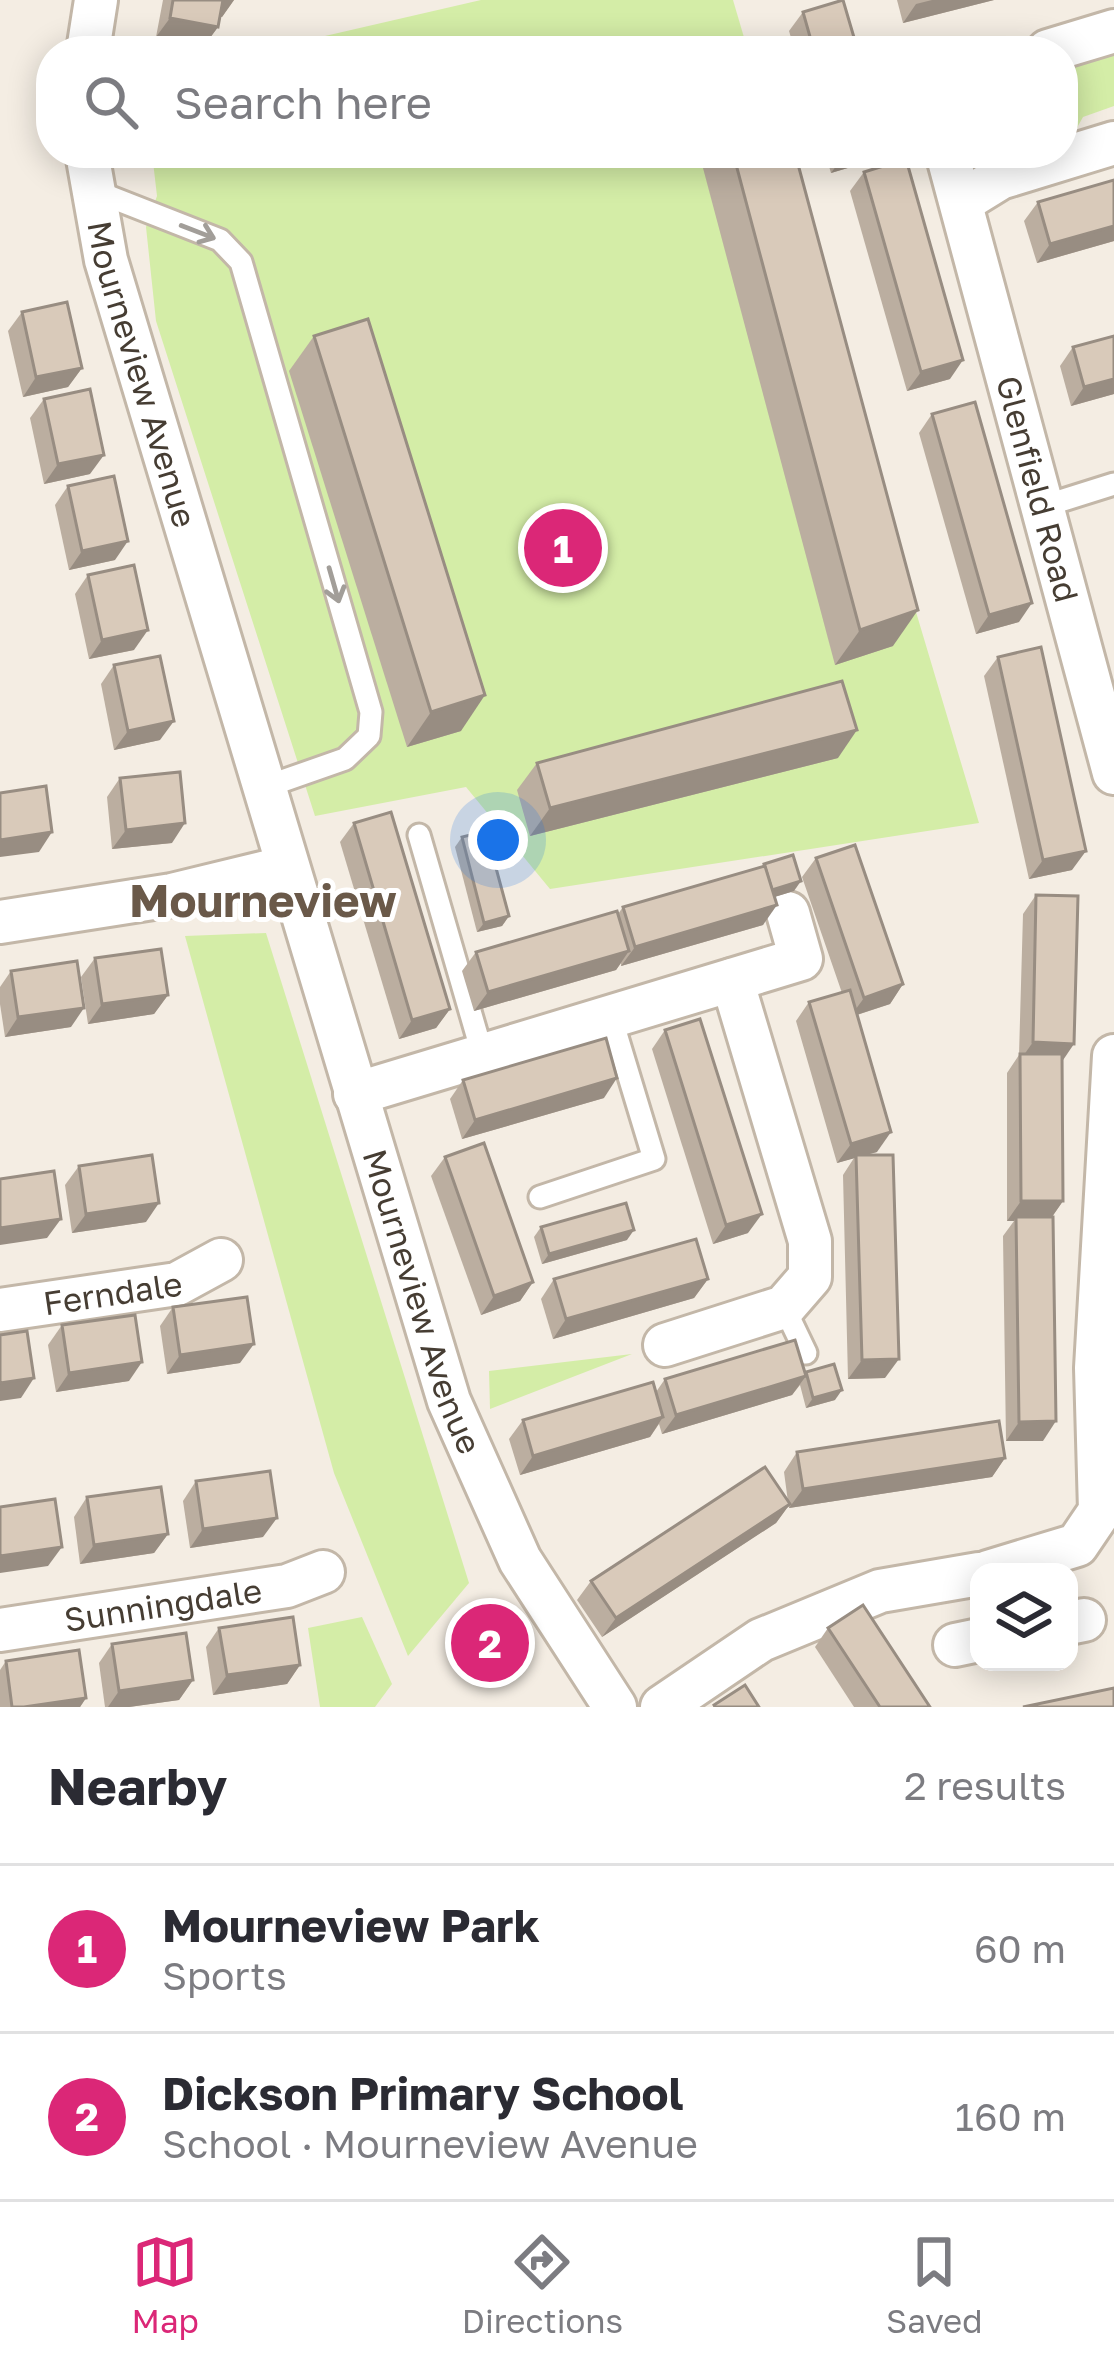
<!DOCTYPE html>
<html lang="en">
<head>
<meta charset="utf-8">
<style>
	:root { --surface:#fff; --page:#f2f2f3; --text:#2b2b33; --muted:#7c7c81; --line:#e1e1e2; --accent:#db2777 }
	body { margin:0; font-family:"Golos Text",sans-serif; background:var(--page); color:var(--text) }
	.controls { position:absolute; right:36px; bottom:36px; display:grid; overflow:hidden; border-radius:24px; box-shadow:0 6px 30px #0003 }
	.controls button { width:108px; height:108px; display:grid; place-items:center; padding:0; border:0; border-bottom:3px solid var(--line); background:var(--surface); color:var(--text); font:60px sans-serif }
	.you { position:absolute; left:498px; top:840px; width:42px; height:42px; margin:-30px; border:9px solid #fff; border-radius:50%; background:#1a73e8; box-shadow:0 0 0 18px #1a73e833 }
	.badge { display:grid; place-items:center; width:78px; height:78px; border-radius:50%; background:var(--accent); color:#fff; font-size:39px; font-weight:700 }
	.pin { position:absolute; translate:-50% -50%; border:6px solid #fff; box-shadow:0 3px 12px #0006 }
	.list { margin:0; padding:0; list-style:none }
	h2 { display:flex; justify-content:space-between; align-items:center; height:156px; margin:0; padding:0 48px; font-size:51px }
	h2 small { font-size:39px; font-weight:400; color:var(--muted) }
	.list li { display:grid; grid-template-columns:78px 1fr auto; gap:36px; align-items:center; box-sizing:border-box; height:168px; padding:0 48px; border-top:3px solid var(--line) }
	.list b { display:block; font-size:45px; white-space:nowrap }
	.list p { margin:0; font-size:39px; white-space:nowrap; color:var(--muted) }
	.list em { font-size:39px; font-style:normal; color:var(--muted) }
	.icon { flex:none; width:66px; height:66px; fill:none; stroke:currentColor; stroke-width:2; stroke-linecap:round; stroke-linejoin:round }
	.map { position:relative; flex:none; width:1114px; height:1707px; overflow:hidden }
	.search { position:absolute; background:var(--surface); box-shadow:0 6px 30px #0003; left:36px; right:36px; top:36px; height:132px; display:flex; align-items:center; gap:30px; box-sizing:border-box; padding:0 42px; border-radius:48px; color:var(--muted); font-size:45px }
	.sheet { height:492px; background:var(--surface) }
	nav { display:flex; justify-content:space-around; align-items:center; box-sizing:border-box; height:168px; border-top:3px solid var(--line); background:var(--surface); font-size:33px; color:var(--muted) }
	nav a { display:grid; justify-items:center; gap:6px }
	nav .on { color:var(--accent) }
	.map>svg:first-child { display:block }
	.green { fill:#d4eda7 }
	.lines { fill:none; stroke-linecap:round; stroke-linejoin:round }
	.lane-casing { stroke:#c3b7a8; stroke-width:27 }
	.street-casing { stroke:#c3b7a8; stroke-width:48 }
	.lane { stroke:#fff; stroke-width:21 }
	.street { stroke:#fff; stroke-width:42 }
	.wall { fill:#bbaea0 }
	.shaded-wall { fill:#988d82 }
	.building { fill:#d9caba; stroke:#988d82; stroke-width:3 }
	.oneway { stroke:#a29e99 }
	.labels { text-anchor:middle; stroke-width:10; stroke-linejoin:round; paint-order:stroke }
	.street-label { font-size:33px; fill:#463d33; stroke:#fff }
	.district-label { font-size:45px; font-weight:bold; fill:#6a5949; stroke:#fff }
</style>
</head>
<body>
<div class="map">
<svg width="1114" height="1707" viewBox="0 0 1114 1707">
	<rect width="100%" height="100%" fill="#f4ede3"/>
	<!-- green -->
	<g class="green">
		<polygon points="481,0 733,0 748,51 260,51"/>
		<polygon points="1114,43 1114,106 1083,117 1074,133 1063,136 1063,59"/>
		<polygon points="152,153 779,153 979,823 550,889 466,787 315,816 156,321 146,227 157,196"/>
		<polygon points="266,933 469,1583 408,1656 334,1473 185,936"/>
		<polygon points="632,1354 490,1409 489,1371"/>
		<polygon points="362,1617 392,1684 375,1707 320,1707 308,1628"/>
	</g>
	<g class="lines">
		<!-- lane casing -->
		<g class="lane-casing">
			<g id="lane">
				<polyline points="90,189 220,240 241,262 371,712 369,736 345,759 265,787"/>
				<polyline points="1041,507 1114,484"/>
				<polyline points="419,835 483,1056"/>
				<polyline points="540,1197 654,1159 611,1017"/>
				<polyline points="784,1307 806,1353"/>
			</g>
		</g>
		<!-- street casing -->
		<g class="street-casing">
			<g id="street">
				<polyline points="88,51 96,0"/>
				<polyline points="1048,51 1114,31"/>
				<path id="s1" d="M87 153 106 260 449 1401 520 1560 615 1707"/>
				<path id="s2" d="M947 153 1114 773"/>
				<polyline points="961,202 1000,178 1114,143"/>
				<polyline points="0,922 172,895 287,867"/>
				<polyline points="355,1094 801,959 788,913"/>
				<path id="s3" d="M0 1310 177 1284 221 1260"/>
				<polyline points="665,1345 784,1307 810,1277 810,1241 732,980"/>
				<polyline points="988,1572 1077,1545 1100,1511 1096,1368 1114,1056"/>
				<polyline points="1069,1623 1084,1620"/>
				<path id="s4" d="M0 1630 287 1586 323 1572"/>
				<polyline points="955,1645 979,1640"/>
				<polyline points="662,1707 761,1640 880,1591 979,1574"/>
			</g>
		</g>
		<!-- lane -->
		<use href="#lane" class="lane"/>
		<!-- street -->
		<use href="#street" class="street"/>
	</g>
	<!-- wall -->
	<g class="wall">
		<polygon points="163,0 234,0 222,17 220,16 218,27 204,46 156,37"/>
		<polygon points="897,0 994,0 903,23"/>
		<polygon points="803,12 858,51 795,51 789,31"/>
		<polygon points="699,153 795,153 893,646 835,665"/>
		<polygon points="825,153 877,153 871,161 831,173"/>
		<polygon points="864,172 950,379 907,391 850,191"/>
		<polygon points="1114,180 1114,241 1037,263 1024,221 1038,202"/>
		<polygon points="22,312 82,368 68,387 23,397 8,331"/>
		<polygon points="314,336 461,731 407,747 289,371"/>
		<polygon points="1073,347 1114,394 1071,406 1060,366"/>
		<polygon points="44,399 90,474 44,484 30,418"/>
		<polygon points="932,414 1019,622 976,634 919,433"/>
		<polygon points="68,486 115,560 69,570 55,505"/>
		<polygon points="88,575 134,650 89,659 75,594"/>
		<polygon points="998,657 1072,870 1029,879 984,676"/>
		<polygon points="114,665 160,740 114,750 101,684"/>
		<polygon points="838,758 530,836 517,790 537,763"/>
		<polygon points="120,778 172,843 112,849 107,797"/>
		<polygon points="354,823 450,1009 436,1028 399,1039 340,842"/>
		<polygon points="462,837 509,916 502,926 477,932 455,847"/>
		<polygon points="816,858 903,984 890,1004 857,1015 877,1152 864,1155 885,1378 848,1379 843,1175 854,1158 837,1163 796,1021 809,1002 842,993 802,877"/>
		<polygon points="764,864 794,891 774,897 763,925 621,966 621,963 616,970 474,1011 462,971 476,952 618,914 623,907 762,866"/>
		<polygon points="1036,895 1062,1061 1063,1201 1052,1217 1043,1441 1006,1441 1003,1236 1014,1221 1007,1221 1007,1073 1019,1055 1023,914"/>
		<polygon points="95,958 168,995 154,1014 88,1024 81,977"/>
		<polygon points="11,971 71,1027 5,1037 0,1004 0,987"/>
		<polygon points="665,1030 748,1233 713,1244 652,1049"/>
		<polygon points="463,1080 604,1098 462,1139 450,1099"/>
		<polygon points="445,1157 533,1282 520,1301 481,1315 431,1176"/>
		<polygon points="79,1166 146,1222 72,1233 65,1185"/>
		<polygon points="541,1227 627,1240 542,1264 534,1237"/>
		<polygon points="554,1279 708,1279 694,1298 553,1339 541,1299"/>
		<polygon points="173,1307 240,1363 167,1374 160,1326"/>
		<polygon points="62,1325 129,1381 56,1392 48,1345"/>
		<polygon points="805,1373 835,1400 806,1408 800,1385 792,1395 662,1434 659,1424 650,1437 520,1475 509,1439 523,1420 656,1392 665,1379"/>
		<polygon points="797,1452 1005,1458 992,1477 789,1508 789,1505 776,1523 602,1637 577,1600 591,1581 788,1502 784,1472"/>
		<polygon points="196,1481 263,1537 190,1548 183,1501"/>
		<polygon points="87,1497 168,1534 154,1553 80,1564 74,1517"/>
		<polygon points="219,1628 300,1665 287,1684 213,1695 206,1647"/>
		<polygon points="828,1628 930,1707 854,1707 815,1647"/>
		<polygon points="112,1644 193,1680 179,1700 129,1707 105,1707 99,1663"/>
		<polygon points="6,1661 86,1698 80,1707 0,1707 0,1670"/>
	</g>
	<!-- shaded-wall -->
	<g class="shaded-wall">
		<polygon points="220,0 234,0 222,17 210,14"/>
		<polygon points="932,0 994,0 903,23 916,4"/>
		<polygon points="170,18 218,27 204,46 156,37"/>
		<polygon points="877,153 871,161 831,173 845,154"/>
		<polygon points="1114,226 1114,241 1037,263 1050,244"/>
		<polygon points="963,360 950,379 907,391 921,372"/>
		<polygon points="82,368 68,387 23,397 36,377"/>
		<polygon points="1114,379 1114,394 1071,406 1084,387"/>
		<polygon points="104,455 90,474 44,484 58,464"/>
		<polygon points="128,541 115,560 69,570 82,551"/>
		<polygon points="1032,603 1019,622 976,634 989,615"/>
		<polygon points="918,610 893,646 835,665 860,630"/>
		<polygon points="148,630 134,650 89,659 102,640"/>
		<polygon points="485,695 461,731 407,747 431,712"/>
		<polygon points="174,721 160,740 114,750 128,731"/>
		<polygon points="857,730 838,758 530,836 550,808"/>
		<polygon points="185,823 172,843 112,849 126,830"/>
		<polygon points="52,832 39,852 0,857 0,840"/>
		<polygon points="1086,851 1072,870 1029,879 1043,860"/>
		<polygon points="801,881 794,891 765,900 772,890"/>
		<polygon points="777,905 763,925 621,966 635,947"/>
		<polygon points="509,916 502,926 477,932 484,923"/>
		<polygon points="629,951 616,970 474,1011 488,992"/>
		<polygon points="903,984 890,1004 850,1017 864,998"/>
		<polygon points="168,995 154,1014 88,1024 102,1004"/>
		<polygon points="84,1008 71,1027 5,1037 18,1017"/>
		<polygon points="450,1009 436,1028 399,1039 412,1020"/>
		<polygon points="1033,1042 1074,1044 1061,1063 1019,1062"/>
		<polygon points="617,1078 604,1098 462,1139 475,1120"/>
		<polygon points="891,1132 877,1152 837,1163 851,1144"/>
		<polygon points="1021,1201 1063,1201 1049,1221 1016,1217 1014,1221 1007,1221"/>
		<polygon points="159,1203 146,1222 72,1233 86,1214"/>
		<polygon points="762,1214 748,1233 713,1244 726,1225"/>
		<polygon points="61,1219 47,1238 0,1245 0,1228"/>
		<polygon points="634,1230 627,1240 542,1264 549,1254"/>
		<polygon points="708,1279 694,1298 553,1339 566,1319"/>
		<polygon points="533,1282 520,1301 481,1315 494,1296"/>
		<polygon points="254,1344 240,1363 167,1374 180,1355"/>
		<polygon points="899,1359 885,1378 848,1379 862,1360"/>
		<polygon points="142,1362 129,1381 56,1392 69,1373"/>
		<polygon points="806,1376 792,1395 662,1434 676,1415"/>
		<polygon points="34,1378 21,1398 0,1401 0,1383"/>
		<polygon points="842,1390 835,1400 806,1408 813,1398"/>
		<polygon points="663,1417 650,1437 520,1475 533,1456"/>
		<polygon points="1056,1421 1043,1441 1006,1441 1019,1422"/>
		<polygon points="1005,1458 992,1477 789,1508 803,1489"/>
		<polygon points="790,1504 776,1523 602,1637 616,1618"/>
		<polygon points="277,1518 263,1537 190,1548 203,1529"/>
		<polygon points="168,1534 154,1553 80,1564 94,1545"/>
		<polygon points="62,1547 48,1566 0,1573 0,1556"/>
		<polygon points="300,1665 287,1684 213,1695 227,1675"/>
		<polygon points="193,1680 179,1700 129,1707 108,1707 119,1691"/>
		<polygon points="86,1698 80,1707 24,1707"/>
	</g>
	<!-- building -->
	<g class="building">
		<polygon points="173,0 223,0 218,27 170,18"/>
		<polygon points="843,0 858,51 814,51 803,12"/>
		<polygon points="733,153 795,153 918,610 860,630"/>
		<polygon points="906,159 963,360 921,372 864,172"/>
		<polygon points="1114,180 1114,226 1050,244 1038,202"/>
		<polygon points="67,302 82,368 36,377 22,312"/>
		<polygon points="368,319 485,695 431,712 314,336"/>
		<polygon points="1114,336 1114,379 1084,387 1073,347"/>
		<polygon points="90,389 104,455 58,464 44,399"/>
		<polygon points="975,402 1032,603 989,615 932,414"/>
		<polygon points="114,476 128,541 82,551 68,486"/>
		<polygon points="134,565 148,630 102,640 88,575"/>
		<polygon points="1041,647 1086,851 1043,860 998,657"/>
		<polygon points="160,656 174,721 128,731 114,665"/>
		<polygon points="842,681 857,730 550,808 537,763"/>
		<polygon points="180,772 185,823 126,830 120,778"/>
		<polygon points="46,786 52,832 0,840 0,793"/>
		<polygon points="391,812 450,1009 412,1020 354,823"/>
		<polygon points="486,831 509,916 484,923 462,837"/>
		<polygon points="855,845 903,984 864,998 816,858"/>
		<polygon points="793,855 801,881 772,890 764,864"/>
		<polygon points="765,866 777,905 635,947 623,907"/>
		<polygon points="1036,895 1078,896 1074,1044 1033,1042"/>
		<polygon points="617,911 629,951 488,992 476,952"/>
		<polygon points="161,949 168,995 102,1004 95,958"/>
		<polygon points="77,961 84,1008 18,1017 11,971"/>
		<polygon points="850,990 891,1132 851,1144 809,1002"/>
		<polygon points="700,1019 762,1214 726,1225 665,1030"/>
		<polygon points="606,1038 617,1078 475,1120 463,1080"/>
		<polygon points="1020,1054 1062,1054 1063,1201 1021,1201"/>
		<polygon points="484,1143 533,1282 494,1296 445,1157"/>
		<polygon points="152,1155 159,1203 86,1214 79,1166"/>
		<polygon points="856,1155 893,1155 899,1359 862,1360"/>
		<polygon points="54,1171 61,1219 0,1228 0,1179"/>
		<polygon points="626,1203 634,1230 549,1254 541,1227"/>
		<polygon points="1016,1217 1053,1217 1056,1421 1019,1422"/>
		<polygon points="696,1239 708,1279 566,1319 554,1279"/>
		<polygon points="247,1297 254,1344 180,1355 173,1307"/>
		<polygon points="135,1315 142,1362 69,1373 62,1325"/>
		<polygon points="27,1331 34,1378 0,1383 0,1335"/>
		<polygon points="795,1340 806,1376 676,1415 665,1379"/>
		<polygon points="834,1364 842,1390 813,1398 806,1372"/>
		<polygon points="653,1382 663,1417 533,1456 523,1420"/>
		<polygon points="999,1421 1005,1458 803,1489 797,1452"/>
		<polygon points="765,1467 790,1504 616,1618 591,1581"/>
		<polygon points="270,1471 277,1518 203,1529 196,1481"/>
		<polygon points="161,1487 168,1534 94,1545 87,1497"/>
		<polygon points="55,1499 62,1547 0,1556 0,1507"/>
		<polygon points="863,1605 930,1707 880,1707 828,1628"/>
		<polygon points="293,1617 300,1665 227,1675 219,1628"/>
		<polygon points="186,1633 193,1680 119,1691 112,1644"/>
		<polygon points="79,1650 86,1698 24,1707 12,1707 6,1661"/>
		<polygon points="745,1685 759,1707 715,1707 714,1705"/>
		<polygon points="1114,1688 1114,1707 1023,1707"/>
	</g>
	<!-- one-way arrows -->
	<defs><path id="oneway-shaft" d="M-6 0H5M1.5-3L5.5 0L1.5 3" fill="none" stroke-width="1.6" stroke-linecap="round" stroke-linejoin="round" transform="scale(3)"/></defs>
	<g class="oneway">
		<use href="#oneway-shaft" transform="translate(198 232) rotate(21)"/>
		<use href="#oneway-shaft" transform="translate(334 585) rotate(74)"/>
	</g>
	<g class="labels">
		<!-- street labels -->
		<g class="street-label">
			<text dy="12" stroke="none"><textPath href="#s1" startOffset="228">Mourneview Avenue</textPath></text>
			<text dy="12" stroke="none"><textPath href="#s2" startOffset="348">Glenfield Road</textPath></text>
			<text dy="12" stroke="none"><textPath href="#s3" startOffset="114">Ferndale</textPath></text>
			<text dy="12" stroke="none"><textPath href="#s1" startOffset="1197">Mourneview Avenue</textPath></text>
			<text dy="12" stroke="none"><textPath href="#s4" startOffset="165">Sunningdale</textPath></text>
		</g>
		<!-- district labels -->
		<g class="district-label">
			<text x="263" y="917">Mourneview</text>
		</g>
	</g>
</svg>
<div class="controls">
<button><svg class="icon" aria-label="layers" viewBox="0 0 24 24"><path d="M12 4l9 5-9 5-9-5zM3 14l9 5 9-5"/></svg></button>
</div>
<div class="you"></div>
<div class="pin badge" style="left:563px;top:548px">1</div>
<div class="pin badge" style="left:490px;top:1643px">2</div>
<div class="search"><svg class="icon" aria-label="search" viewBox="0 0 24 24"><circle cx="10" cy="10" r="6"/><path d="M15 15l6 6"/></svg>Search here</div>
</div>
<section class="sheet">
<h2>Nearby<small>2 results</small></h2>
<ul class="list">
<li><span class="badge">1</span><div><b>Mourneview Park</b><p>Sports</p></div><em>60 m</em></li>
<li><span class="badge">2</span><div><b>Dickson Primary School</b><p>School · Mourneview Avenue</p></div><em>160 m</em></li>
</ul>
</section>
<nav>
<a class="on"><svg class="icon" aria-label="map" viewBox="0 0 24 24"><path d="M3 6l6-2 6 2 6-2v14l-6 2-6-2-6 2zM9 4v14M15 6v14"/></svg>Map</a>
<a><svg class="icon" aria-label="directions" viewBox="0 0 24 24"><path d="M12 3l9 9-9 9-9-9zM9 14v-3h6M13 9l2 2-2 2"/></svg>Directions</a>
<a><svg class="icon" aria-label="saved" viewBox="0 0 24 24"><path d="M7 4h10v16l-5-4-5 4z"/></svg>Saved</a>
</nav>
</body>
</html>
